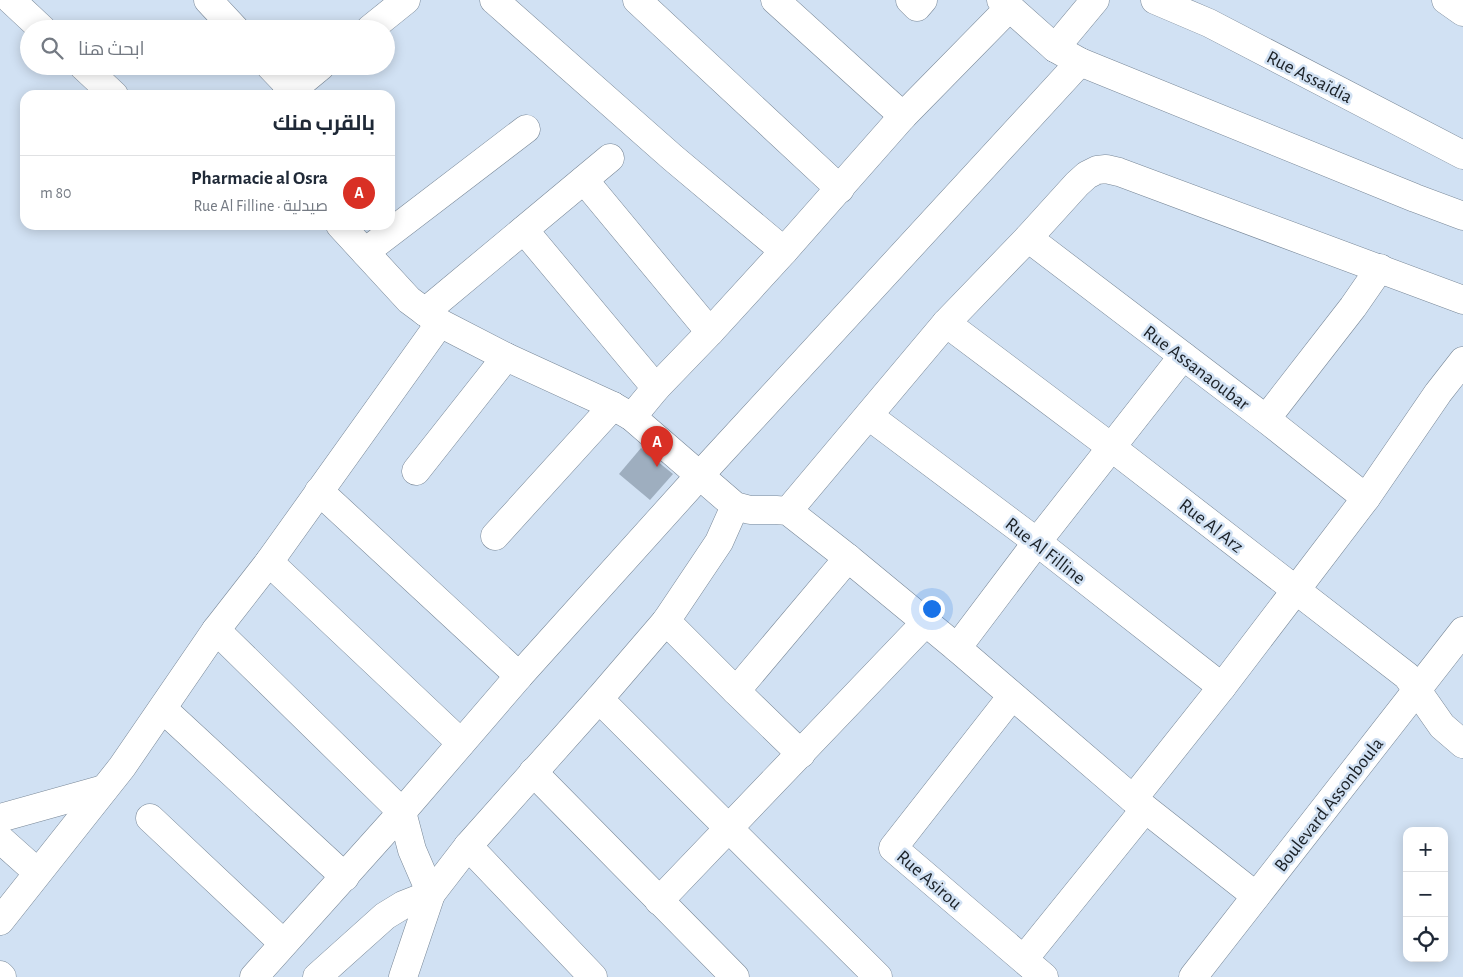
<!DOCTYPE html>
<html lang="ar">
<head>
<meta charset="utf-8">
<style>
	:root { --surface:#fff; --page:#f6f6f7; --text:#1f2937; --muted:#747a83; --line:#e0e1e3; --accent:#d93025 }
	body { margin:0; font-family:"Alegreya Sans",Cairo,sans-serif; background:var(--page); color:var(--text); direction:rtl }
	.controls { position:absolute; right:15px; bottom:15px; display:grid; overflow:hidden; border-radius:10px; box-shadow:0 2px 12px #0003 }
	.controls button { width:45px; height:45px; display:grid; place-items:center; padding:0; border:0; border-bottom:1px solid var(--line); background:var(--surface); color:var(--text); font:25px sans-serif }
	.you { position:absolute; left:931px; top:608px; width:18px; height:18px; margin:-12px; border:4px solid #fff; border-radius:50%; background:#1a73e8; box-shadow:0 0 0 8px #1a73e833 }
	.badge { display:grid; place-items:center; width:32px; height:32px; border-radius:50%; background:var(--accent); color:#fff; font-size:16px; font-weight:700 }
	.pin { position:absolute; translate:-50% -41px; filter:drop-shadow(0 1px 2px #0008) }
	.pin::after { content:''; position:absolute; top:26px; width:18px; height:15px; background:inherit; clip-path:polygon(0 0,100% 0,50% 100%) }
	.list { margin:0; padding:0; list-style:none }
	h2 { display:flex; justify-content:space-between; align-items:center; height:65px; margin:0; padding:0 20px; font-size:21px }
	h2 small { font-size:16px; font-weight:400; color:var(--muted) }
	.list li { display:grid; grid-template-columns:32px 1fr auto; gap:15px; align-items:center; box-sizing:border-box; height:75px; padding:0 20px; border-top:1px solid var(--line) }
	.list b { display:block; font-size:19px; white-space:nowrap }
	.list p { margin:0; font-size:16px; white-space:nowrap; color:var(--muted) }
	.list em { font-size:16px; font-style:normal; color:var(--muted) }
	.icon { flex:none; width:28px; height:28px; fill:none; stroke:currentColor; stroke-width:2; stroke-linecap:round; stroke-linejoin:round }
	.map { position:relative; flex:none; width:1463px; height:977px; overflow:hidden; direction:ltr }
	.search { position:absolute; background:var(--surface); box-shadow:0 2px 12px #0003; left:20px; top:20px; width:375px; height:55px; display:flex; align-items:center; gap:12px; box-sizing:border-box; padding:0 18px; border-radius:28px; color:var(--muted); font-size:19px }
	.panel { position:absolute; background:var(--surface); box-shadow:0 2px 12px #0003; left:20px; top:90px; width:375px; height:140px; border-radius:15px; direction:rtl }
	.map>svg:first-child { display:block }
	.building { fill:#9eaebf }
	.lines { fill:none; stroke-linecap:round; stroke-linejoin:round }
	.minor-casing { stroke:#788797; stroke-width:29 }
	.minor { stroke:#fff; stroke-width:28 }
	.labels { text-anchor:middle; stroke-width:5; stroke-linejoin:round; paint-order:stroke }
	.street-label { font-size:19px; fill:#1a2026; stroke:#d1e1f3 }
</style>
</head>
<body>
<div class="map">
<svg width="1463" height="977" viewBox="0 0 1463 977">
	<rect width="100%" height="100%" fill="#d1e1f3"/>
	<!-- building -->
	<polygon class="building" points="641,448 673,474 650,500 619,474"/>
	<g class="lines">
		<!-- minor casing -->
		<g class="minor-casing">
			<g id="minor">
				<polyline points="11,0 42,29"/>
				<polyline points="208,0 235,29"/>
				<polyline points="494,0 673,158 784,251"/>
				<polyline points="637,0 840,189"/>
				<polyline points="775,0 903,116"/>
				<polyline points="910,0 917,7 923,0"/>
				<polyline points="1001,0 1055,48 1080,62 1415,198 1463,216"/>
				<polyline points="1155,0 1209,23 1463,155"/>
				<polyline points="1446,0 1463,12"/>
				<polyline points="370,29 406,0"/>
				<polyline points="1055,48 1095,0"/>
				<polyline points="83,66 114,95"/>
				<polyline points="270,66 292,89"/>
				<polyline points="286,95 321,66"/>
				<polyline points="584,180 710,332"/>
				<polyline points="340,225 409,300 440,323 506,357 613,406 632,417 735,506 750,510 776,510 788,511 848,558 957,648 1133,799 1256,896"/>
				<polyline points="524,230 656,388"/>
				<polyline points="1028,238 1266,419 1366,498"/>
				<polyline points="365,252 526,129"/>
				<polyline points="425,312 610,158"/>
				<polyline points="946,323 1111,447 1407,676 1442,726 1463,744"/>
				<polyline points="869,416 1037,542 1222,687"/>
				<polyline points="632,417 656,388 710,332 784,251 903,116 1009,8"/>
				<polyline points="1266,419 1353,307 1380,268"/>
				<polyline points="416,471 506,357"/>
				<polyline points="319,491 519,676"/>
				<polyline points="788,511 946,323 1028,238 1077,184 1087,175 1097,170 1106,169 1119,172 1463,300"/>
				<polyline points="495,536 613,406"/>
				<polyline points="269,562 461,743"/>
				<polyline points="666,621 736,691 801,754"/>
				<polyline points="216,630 402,812 412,850 431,894 403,977"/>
				<polyline points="957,648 1037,542 1183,356"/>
				<polyline points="736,691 848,558"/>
				<polyline points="1012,696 893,848 1044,977"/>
				<polyline points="599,699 878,977"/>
				<polyline points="163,709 345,877"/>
				<polyline points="533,772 735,977"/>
				<polyline points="1133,799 1222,687 1366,498 1438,393 1463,361"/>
				<polyline points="0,818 104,789"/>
				<polyline points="150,818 283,943"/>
				<polyline points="0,839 37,872"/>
				<polyline points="468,846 593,977"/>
				<polyline points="659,901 925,623"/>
				<polyline points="0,921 122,767 216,630 269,562 440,323"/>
				<polyline points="1024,959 1145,809"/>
				<polyline points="0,975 2,977"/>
				<polyline points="254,977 402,812 519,676 700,475 1080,62"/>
				<polyline points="317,977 385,916 403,905 431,894 468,846 599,699 666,621 719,542 735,506"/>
				<polyline points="1193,977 1463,631"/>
			</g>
		</g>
		<!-- minor -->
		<use href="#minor" class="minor"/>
	</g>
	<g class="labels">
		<!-- street labels -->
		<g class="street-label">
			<text transform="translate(1310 76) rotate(27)" y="7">Rue Assaïdia</text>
			<text transform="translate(1197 367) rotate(37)" y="7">Rue Assanaoubar</text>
			<text transform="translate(1212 525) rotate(38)" y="7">Rue Al Arz</text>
			<text transform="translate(1046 550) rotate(38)" y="7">Rue Al Filline</text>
			<text transform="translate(1328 804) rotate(-52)" y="7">Boulevard Assonboula</text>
			<text transform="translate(930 879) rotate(41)" y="7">Rue Asirou</text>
		</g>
	</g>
</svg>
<div class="controls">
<button>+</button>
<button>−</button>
<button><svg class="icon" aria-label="locate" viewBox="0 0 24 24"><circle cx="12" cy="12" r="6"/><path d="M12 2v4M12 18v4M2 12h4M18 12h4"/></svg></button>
</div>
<div class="you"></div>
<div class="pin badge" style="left:657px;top:467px">A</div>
<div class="search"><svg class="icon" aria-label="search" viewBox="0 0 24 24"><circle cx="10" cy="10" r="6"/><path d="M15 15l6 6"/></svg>ابحث هنا</div>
<section class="panel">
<h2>بالقرب منك<small></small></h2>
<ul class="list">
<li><span class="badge">A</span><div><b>Pharmacie al Osra</b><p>صيدلية · Rue Al Filline</p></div><em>80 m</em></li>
</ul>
</section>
</div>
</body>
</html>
